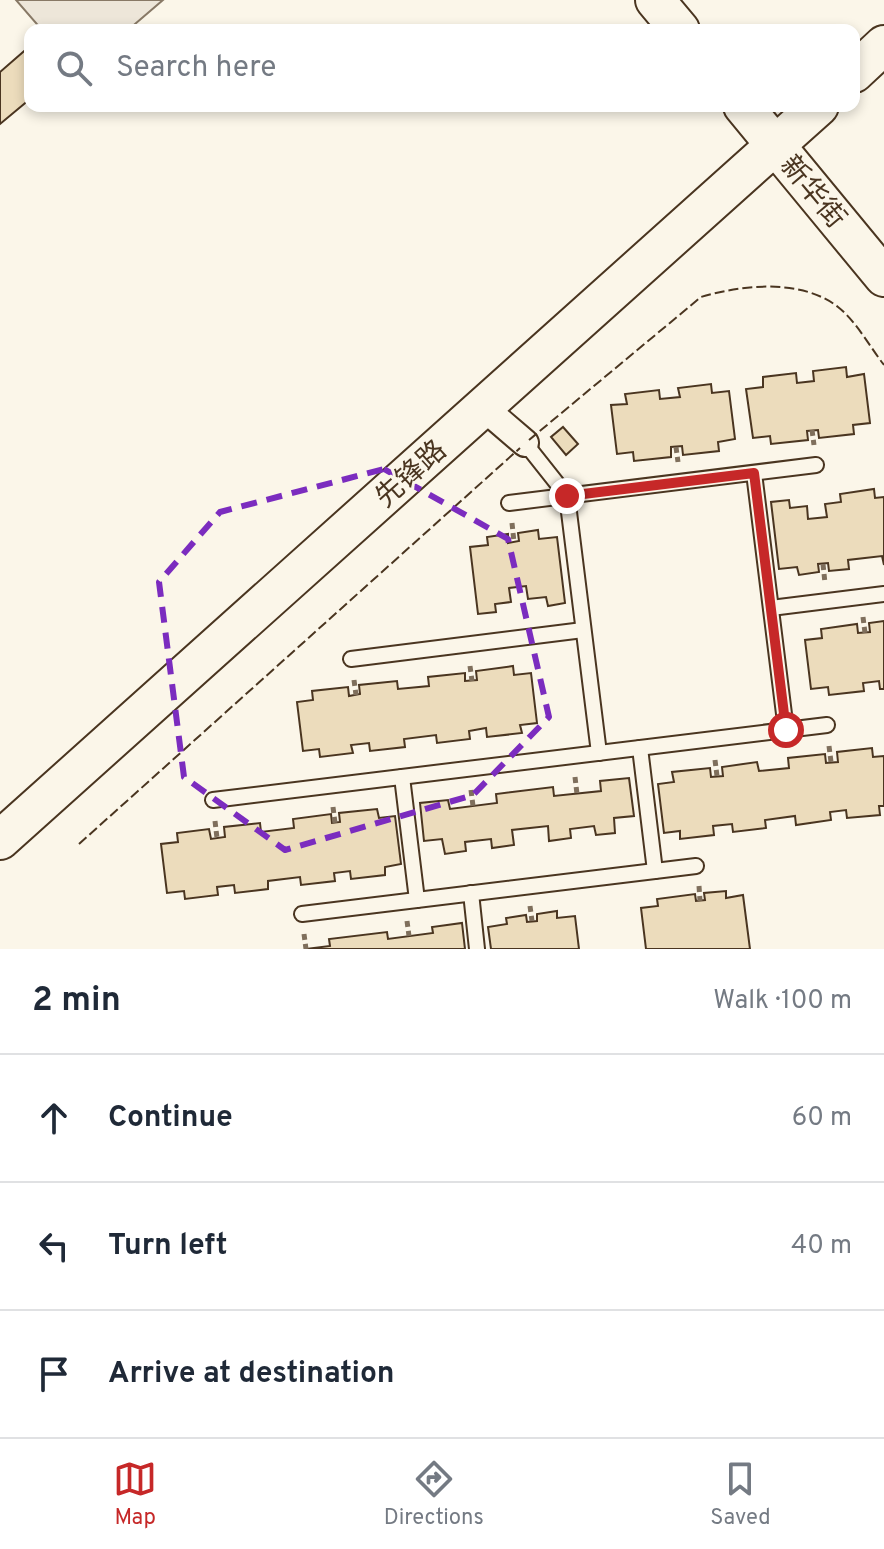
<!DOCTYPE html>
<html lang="en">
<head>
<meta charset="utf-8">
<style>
	:root { --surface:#fff; --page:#f6f6f7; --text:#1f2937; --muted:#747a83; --line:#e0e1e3; --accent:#c62828 }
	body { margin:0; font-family:Overpass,"Noto Sans SC",sans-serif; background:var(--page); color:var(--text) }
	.stop { position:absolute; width:24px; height:24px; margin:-18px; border:6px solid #c62828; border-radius:50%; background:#fff }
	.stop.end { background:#c62828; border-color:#fff; box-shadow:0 2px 8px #0008 }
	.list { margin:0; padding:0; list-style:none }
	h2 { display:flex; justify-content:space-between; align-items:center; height:104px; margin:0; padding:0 32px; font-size:34px }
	h2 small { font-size:26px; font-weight:400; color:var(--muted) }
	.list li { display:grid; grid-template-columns:52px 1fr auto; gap:24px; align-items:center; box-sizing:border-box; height:128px; padding:0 32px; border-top:2px solid var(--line) }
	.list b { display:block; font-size:30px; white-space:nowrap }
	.list em { font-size:26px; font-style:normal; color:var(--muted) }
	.icon { flex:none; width:44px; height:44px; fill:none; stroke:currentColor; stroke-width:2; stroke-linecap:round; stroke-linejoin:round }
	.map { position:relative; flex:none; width:884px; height:949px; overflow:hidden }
	.search { position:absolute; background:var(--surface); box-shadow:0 4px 12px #0003; left:24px; right:24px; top:24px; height:88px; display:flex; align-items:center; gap:20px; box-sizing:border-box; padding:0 28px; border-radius:16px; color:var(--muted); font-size:30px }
	.sheet { height:488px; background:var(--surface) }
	nav { display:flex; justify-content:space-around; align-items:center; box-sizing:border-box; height:112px; border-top:2px solid var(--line); background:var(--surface); font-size:22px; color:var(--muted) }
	nav a { display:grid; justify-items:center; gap:4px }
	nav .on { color:var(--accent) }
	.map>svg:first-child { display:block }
	.green { fill:#ede6d9; stroke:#887966; stroke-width:2 }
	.building { fill:#ecdcbc; stroke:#4a3520; stroke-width:2 }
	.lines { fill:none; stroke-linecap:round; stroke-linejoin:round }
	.lane-casing { stroke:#4a3520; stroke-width:18 }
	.street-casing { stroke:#4a3520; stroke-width:30 }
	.secondary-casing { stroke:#4a3520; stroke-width:42 }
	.path { stroke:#7f6f5c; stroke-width:5; stroke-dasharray:6 4; stroke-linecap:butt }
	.lane { stroke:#fbf6e9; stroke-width:14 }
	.street { stroke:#fbf6e9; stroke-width:26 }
	.secondary { stroke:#fbf6e9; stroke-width:38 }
	.fence { stroke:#4a3520; stroke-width:2; stroke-dasharray:10 4; stroke-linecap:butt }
	.route { stroke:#c62828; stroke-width:10 }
	.marked { fill:none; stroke:#7b2cbf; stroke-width:6; stroke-dasharray:16 10; stroke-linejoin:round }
	.labels { text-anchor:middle; stroke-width:6; stroke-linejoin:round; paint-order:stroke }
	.street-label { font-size:28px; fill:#4a3520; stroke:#fbf6e9 }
</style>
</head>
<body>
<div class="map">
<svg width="884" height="949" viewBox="0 0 884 949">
	<rect width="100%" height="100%" fill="#fbf6e9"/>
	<!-- green -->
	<polygon class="green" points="16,0 163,0 128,30 42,30"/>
	<!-- building -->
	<g class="building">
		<polygon points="30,46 30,99 0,124 0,72"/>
		<polygon points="846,367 847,377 864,374 870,423 853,425 854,434 819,438 818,430 807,431 808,440 771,444 770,436 753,438 746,389 763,387 763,377 796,373 797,383 814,381 813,371"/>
		<polygon points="711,384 712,393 729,391 735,439 718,442 719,451 683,455 682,446 671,447 671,457 634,461 633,452 617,454 611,405 627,404 625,394 659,390 660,399 680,397 678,388"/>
		<polygon points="563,427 578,444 566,455 551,437"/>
		<polygon points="874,489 875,498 884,497 884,565 882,556 848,560 849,569 829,571 828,563 818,564 819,572 799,575 797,567 779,569 771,502 789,500 790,508 807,506 808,519 827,517 825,504 841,502 840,494"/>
		<polygon points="538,530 539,539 557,537 565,603 548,606 546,597 528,599 526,586 509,588 511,602 495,604 496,612 478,614 470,547 488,545 487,537 508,534 508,543 519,541 518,533"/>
		<polygon points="884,621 884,689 880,689 879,681 863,683 864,691 829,695 828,687 811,689 805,640 822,638 821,629 857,624 858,633 870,632 869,623"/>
		<polygon points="513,666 514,675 531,673 537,723 520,725 522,733 487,737 486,728 469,731 470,739 437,743 436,735 404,739 405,747 370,751 369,743 351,745 353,753 320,757 319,749 303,751 297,702 313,700 312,691 348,687 349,696 360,694 359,685 397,681 398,689 429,686 428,677 465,673 465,681 477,680 476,671"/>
		<polygon points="872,748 873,757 884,756 884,806 879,806 880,815 847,818 846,810 830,812 831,820 796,825 795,816 765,820 766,828 733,832 732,824 713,826 714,835 680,839 680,831 664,833 658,784 674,782 672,772 710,768 711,777 723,776 722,767 757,762 759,771 789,768 788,758 825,754 826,763 838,762 837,752"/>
		<polygon points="629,778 634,816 614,818 615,833 596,835 594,826 570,829 571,838 549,841 548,826 512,830 514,845 492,848 491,839 465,842 466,851 445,854 442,839 424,841 420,803 448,800 450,809 497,803 496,794 553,787 554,796 601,791 600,781"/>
		<polygon points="377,809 379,818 395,816 401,864 385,867 385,875 351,879 350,871 334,873 335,881 301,885 300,877 268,881 268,889 235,893 234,885 217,887 218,895 185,899 184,891 167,893 161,844 178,842 177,833 209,829 211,839 225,837 224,827 260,823 261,832 294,828 293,819 331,814 332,823 340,822 339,813"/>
		<polygon points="726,891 726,898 743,895 750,949 646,949 641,908 658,906 657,899 695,894 696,901 705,900 704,893"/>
		<polygon points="557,911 557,918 575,916 579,949 491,949 488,927 507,924 506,918 526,915 527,922 537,921 537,914"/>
		<polygon points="462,923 465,949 306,949 330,946 329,939 387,932 388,939 433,933 432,927"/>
	</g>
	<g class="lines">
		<!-- lane casing -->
		<g class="lane-casing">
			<g id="lane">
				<polyline points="525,443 567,496 599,753"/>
				<polyline points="754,473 786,730"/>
				<polyline points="509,503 816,465"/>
				<polyline points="771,608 884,594"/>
				<polyline points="351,659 583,630"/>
				<polyline points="640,748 655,871"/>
				<polyline points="402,777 417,900"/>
				<polyline points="213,800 827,725"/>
				<polyline points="471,893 477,949"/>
				<polyline points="302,914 696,866"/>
			</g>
		</g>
		<!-- street casing -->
		<g class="street-casing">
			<polyline id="street" points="483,407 525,443"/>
		</g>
		<!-- secondary casing -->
		<g class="secondary-casing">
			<g id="secondary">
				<polyline points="655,0 680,30"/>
				<polyline points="854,73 884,45"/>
				<polyline points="743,106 884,277"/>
				<polyline points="0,840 819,106"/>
			</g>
		</g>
		<!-- path -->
		<g class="path">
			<polyline points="812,430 814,445"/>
			<polyline points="676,447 678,462"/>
			<polyline points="512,523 514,542"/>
			<polyline points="823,564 825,583"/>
			<polyline points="863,617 865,633"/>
			<polyline points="470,666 472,681"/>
			<polyline points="354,680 356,695"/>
			<polyline points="829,746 831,762"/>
			<polyline points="715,760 717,776"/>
			<polyline points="575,777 577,794"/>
			<polyline points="471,790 473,806"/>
			<polyline points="333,807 335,823"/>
			<polyline points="215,821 217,838"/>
			<polyline points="699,886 700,901"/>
			<polyline points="530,906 532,921"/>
			<polyline points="407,921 409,936"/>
			<polyline points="304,934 306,949"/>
		</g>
		<!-- lane -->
		<use href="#lane" class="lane"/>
		<!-- street -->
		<use href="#street" class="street"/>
		<!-- secondary -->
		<use href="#secondary" class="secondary"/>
		<!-- fence -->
		<g class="fence">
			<path d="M529 440 701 297C741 285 801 278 838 307 856 321 870 347 884 365"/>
			<polyline points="79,844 520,448"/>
		</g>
	</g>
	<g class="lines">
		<!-- route -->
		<polyline class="route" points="567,496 754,473 786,730"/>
	</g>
	<!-- marked area -->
	<path class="marked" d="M384 469 508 539 549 717 473 795 285 850 184 777 159 582 220 512Z"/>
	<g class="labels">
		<!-- street labels -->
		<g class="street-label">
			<text transform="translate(814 191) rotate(50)" y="10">新华街</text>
			<text transform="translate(410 473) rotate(-42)" y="10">先锋路</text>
		</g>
	</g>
</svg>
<div class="stop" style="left:786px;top:730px"></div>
<div class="stop end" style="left:567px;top:496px"></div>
<div class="search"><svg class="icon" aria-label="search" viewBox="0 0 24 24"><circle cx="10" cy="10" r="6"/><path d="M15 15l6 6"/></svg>Search here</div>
</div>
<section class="sheet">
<h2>2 min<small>Walk · 100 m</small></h2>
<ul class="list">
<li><svg class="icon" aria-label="ahead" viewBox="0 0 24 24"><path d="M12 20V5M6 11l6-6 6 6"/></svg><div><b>Continue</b></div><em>60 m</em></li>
<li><svg class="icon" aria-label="left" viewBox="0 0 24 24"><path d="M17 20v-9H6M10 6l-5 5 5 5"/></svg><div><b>Turn left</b></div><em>40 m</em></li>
<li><svg class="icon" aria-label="arrive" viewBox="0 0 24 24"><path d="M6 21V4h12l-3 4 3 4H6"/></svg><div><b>Arrive at destination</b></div></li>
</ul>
</section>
<nav>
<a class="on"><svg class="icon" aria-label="map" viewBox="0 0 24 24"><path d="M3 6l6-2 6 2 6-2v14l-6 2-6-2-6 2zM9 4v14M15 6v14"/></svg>Map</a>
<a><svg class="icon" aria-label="directions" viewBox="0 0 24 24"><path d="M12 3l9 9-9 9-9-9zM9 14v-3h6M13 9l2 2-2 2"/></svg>Directions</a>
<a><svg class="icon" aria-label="saved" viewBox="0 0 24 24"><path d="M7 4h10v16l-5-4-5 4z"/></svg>Saved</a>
</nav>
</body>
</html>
